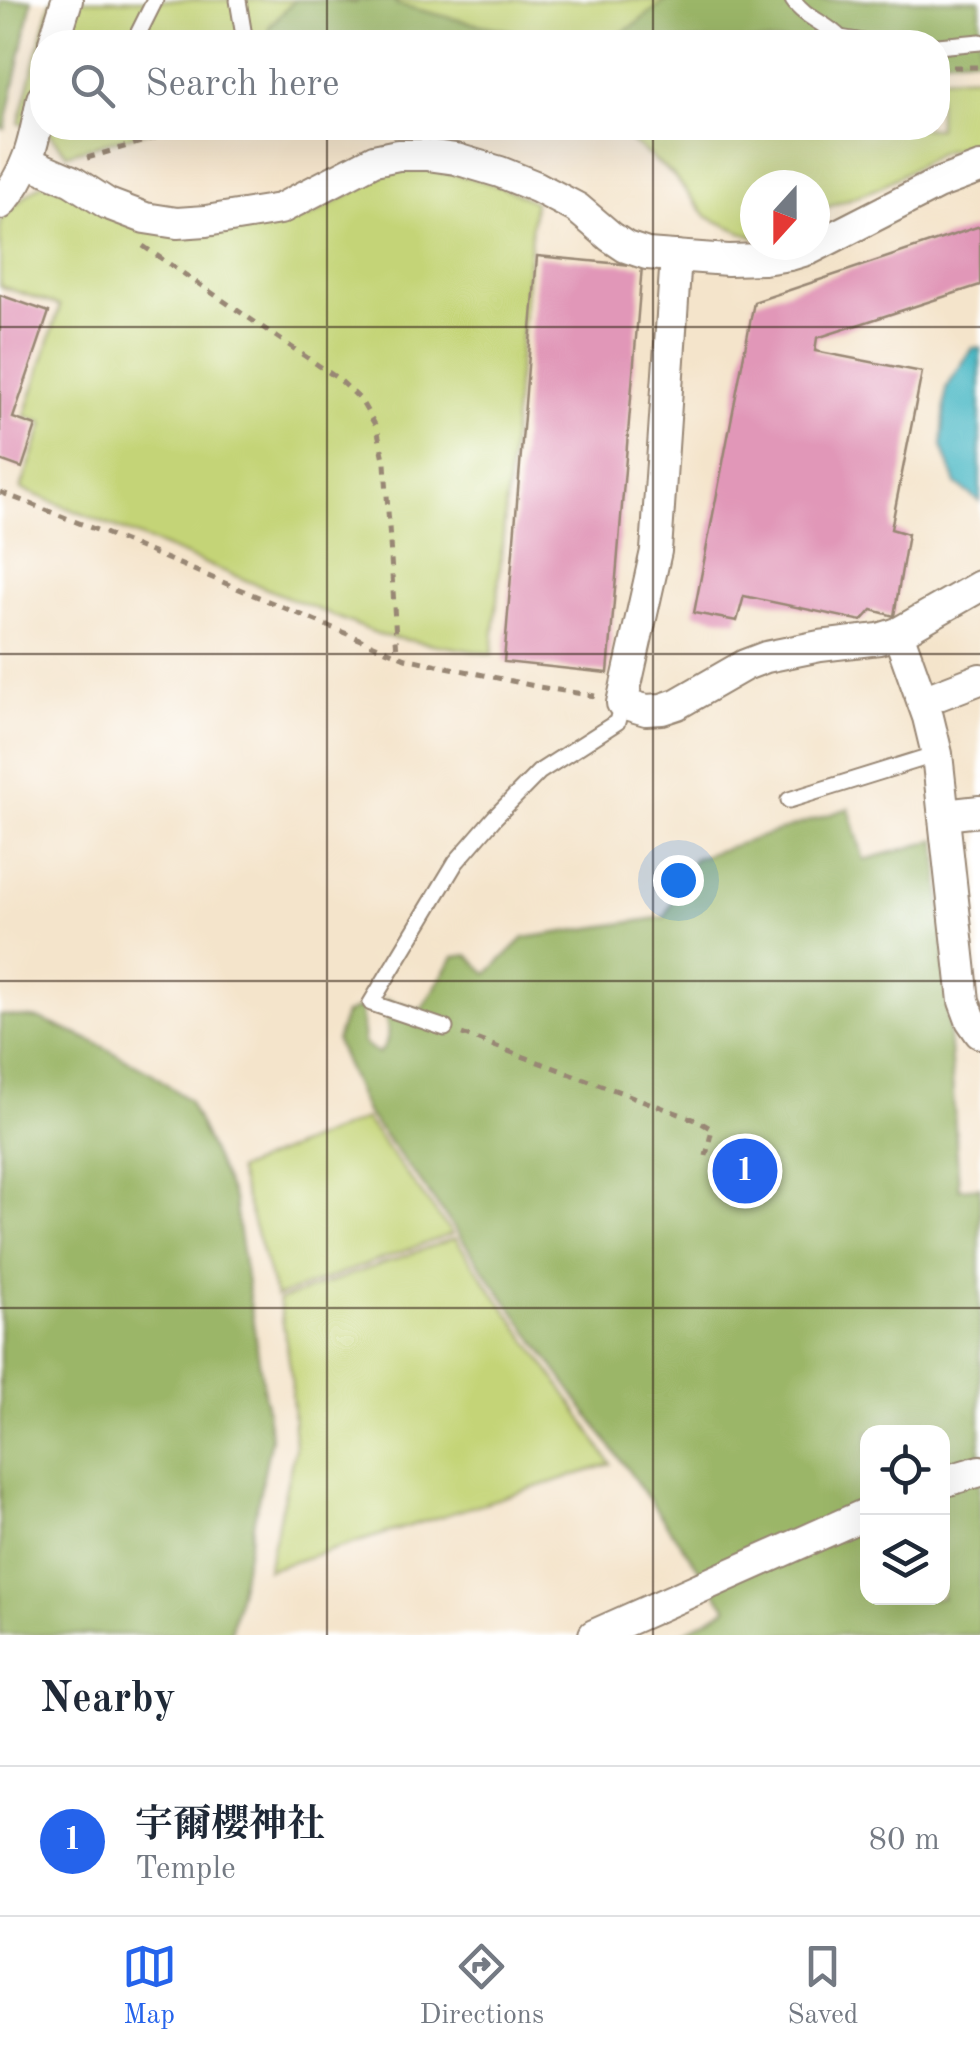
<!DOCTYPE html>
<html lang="en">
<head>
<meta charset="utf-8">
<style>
	:root { --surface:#fff; --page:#f2f2f3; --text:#1f2937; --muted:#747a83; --line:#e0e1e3; --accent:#2563eb }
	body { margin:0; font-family:"Old Standard TT","Noto Serif JP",serif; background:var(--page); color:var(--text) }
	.controls { position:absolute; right:30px; bottom:30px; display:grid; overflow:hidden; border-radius:20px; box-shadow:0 10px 40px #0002 }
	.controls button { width:90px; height:90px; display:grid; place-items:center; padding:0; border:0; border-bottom:2px solid var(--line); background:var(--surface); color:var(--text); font:50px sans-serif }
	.compass { position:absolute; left:740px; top:170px; width:90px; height:90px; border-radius:50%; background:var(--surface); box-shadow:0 10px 40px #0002; rotate:201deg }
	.you { position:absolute; left:678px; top:880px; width:35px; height:35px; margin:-25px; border:8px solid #fff; border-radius:50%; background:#1a73e8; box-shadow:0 0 0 15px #1a73e833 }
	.badge { display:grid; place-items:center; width:65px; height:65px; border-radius:50%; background:var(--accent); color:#fff; font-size:32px; font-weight:700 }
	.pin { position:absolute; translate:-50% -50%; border:5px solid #fff; box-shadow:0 2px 10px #0006 }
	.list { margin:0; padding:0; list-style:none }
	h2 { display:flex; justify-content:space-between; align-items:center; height:130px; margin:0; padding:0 40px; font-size:42px }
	h2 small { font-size:32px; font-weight:400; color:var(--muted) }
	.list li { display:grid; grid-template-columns:65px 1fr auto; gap:30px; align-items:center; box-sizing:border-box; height:150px; padding:0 40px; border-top:2px solid var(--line) }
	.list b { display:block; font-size:38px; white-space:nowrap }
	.list p { margin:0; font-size:32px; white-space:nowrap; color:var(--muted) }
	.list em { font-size:32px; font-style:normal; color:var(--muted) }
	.icon { flex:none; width:55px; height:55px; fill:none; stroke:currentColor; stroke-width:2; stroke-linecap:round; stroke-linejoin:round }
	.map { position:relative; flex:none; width:980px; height:1635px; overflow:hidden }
	.search { position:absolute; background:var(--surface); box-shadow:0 10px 40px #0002; left:30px; right:30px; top:30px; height:110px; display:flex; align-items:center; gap:25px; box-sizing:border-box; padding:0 35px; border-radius:40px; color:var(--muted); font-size:38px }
	.sheet { height:280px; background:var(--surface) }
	nav { display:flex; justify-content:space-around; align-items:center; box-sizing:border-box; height:140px; border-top:2px solid var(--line); background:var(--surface); font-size:28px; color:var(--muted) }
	nav a { display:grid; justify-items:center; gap:5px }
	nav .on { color:var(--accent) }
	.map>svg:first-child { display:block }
	.green { fill:#c4d477; stroke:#807f4a; stroke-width:2.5 }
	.forest { fill:#9bb668; stroke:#6b7043; stroke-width:2.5; fill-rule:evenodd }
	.water { fill:#4ab8c4; stroke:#427171; stroke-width:2.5 }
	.building { fill:#e197b8 }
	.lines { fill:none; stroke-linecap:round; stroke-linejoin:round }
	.lane-casing { stroke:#988774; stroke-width:19 }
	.street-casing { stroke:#988774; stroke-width:34 }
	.path { stroke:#988774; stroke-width:5; stroke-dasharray:8 8; stroke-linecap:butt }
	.lane { stroke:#fff; stroke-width:15 }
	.street { stroke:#fff; stroke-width:30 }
	.grid { fill:none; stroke:#3b2a1e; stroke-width:2.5; stroke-opacity:0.55 }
</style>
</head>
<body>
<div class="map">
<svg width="980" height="1635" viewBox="0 0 980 1635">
	<rect width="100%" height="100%" fill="#fff"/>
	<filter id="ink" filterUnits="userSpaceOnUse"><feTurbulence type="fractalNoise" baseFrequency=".01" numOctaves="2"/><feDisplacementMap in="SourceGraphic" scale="20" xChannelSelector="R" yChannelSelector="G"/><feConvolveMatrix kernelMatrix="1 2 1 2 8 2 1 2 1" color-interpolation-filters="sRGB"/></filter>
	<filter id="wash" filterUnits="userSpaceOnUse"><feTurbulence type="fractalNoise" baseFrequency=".0048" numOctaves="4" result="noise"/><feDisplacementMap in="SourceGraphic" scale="40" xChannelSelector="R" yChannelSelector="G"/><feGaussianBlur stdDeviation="2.25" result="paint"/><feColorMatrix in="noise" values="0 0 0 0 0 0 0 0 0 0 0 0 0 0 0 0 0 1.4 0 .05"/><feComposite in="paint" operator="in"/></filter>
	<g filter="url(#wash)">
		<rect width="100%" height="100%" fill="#f4e4cb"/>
		<!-- green -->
		<g class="green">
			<polygon points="51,0 980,0 733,42 42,42 42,127 19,123"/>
			<polygon points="980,76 980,142 941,152 878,188 815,212 815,185 755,185 755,238 707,217 673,175 629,140 629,128 938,128 938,78"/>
			<polygon points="44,128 158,128 67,154"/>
			<path d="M399 165C447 171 491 179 534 202L492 654 383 636 21 489 44 423 25 416 60 306 0 286V220L26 195 43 183 229 232 311 216Z"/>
			<polygon points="365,1119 452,1234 276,1297 237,1170"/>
			<polygon points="455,1238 574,1406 611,1464 267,1570 295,1448 291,1372 279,1300"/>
		</g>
		<!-- forest -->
		<g class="forest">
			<polygon points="0,0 32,0 5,129 0,127"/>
			<polygon points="295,0 332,0 356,3 357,0 396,0 396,4 471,23 569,42 270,42 269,27"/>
			<polygon points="666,0 980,0 980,57 938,59 938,42 607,42 636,24"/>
			<path d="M849 808 864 860 937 840 959 1189 980 1187V1635H679L727 1608 423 1185 366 1112 336 1041 345 1014 361 1007 364 1043 378 1054C396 1039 383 1019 385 999L421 1010 454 957 468 955 487 974 524 938 665 917 693 859ZM868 1432H942V1598H868Z"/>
			<polygon points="0,1015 40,1019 92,1041 153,1074 188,1100 234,1200 271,1438 230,1635 0,1635"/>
		</g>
		<!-- water -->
		<polygon class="water" points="972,348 980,348 980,502 956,484 942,446 946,389"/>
		<g id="blocks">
			<!-- building -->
			<g class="building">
				<polygon points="980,226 980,285 817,338 815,351 922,372 891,529 908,534 894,616 872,610 862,621 744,596 737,621 694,613 754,302"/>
				<polygon points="537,256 642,266 608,673 504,662"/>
				<polygon points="0,295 49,312 13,418 36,426 22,468 0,460"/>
			</g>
		</g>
	</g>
	<g filter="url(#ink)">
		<use href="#blocks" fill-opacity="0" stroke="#988774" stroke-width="2.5"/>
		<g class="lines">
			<!-- lane casing -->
			<g class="lane-casing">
				<g id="lane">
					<polyline points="238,0 245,42"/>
					<path d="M793 0C805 18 826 23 840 38"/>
					<polyline points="134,42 155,0"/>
					<polyline points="812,42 840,38 864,42"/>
					<polyline points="938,46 980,42"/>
					<polyline points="789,800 937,754"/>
					<polyline points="445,1028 371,1003 456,862 495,817 539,772 617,722 622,703"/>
				</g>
			</g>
			<!-- street casing -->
			<g class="street-casing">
				<g id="street">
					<polyline points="54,42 67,0"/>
					<polyline points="28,162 72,181 108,204 145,218 177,223 206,221 280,209 374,160 398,155 427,155 456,159 500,172 537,187 577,208 611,237 626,247 647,254 728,260 764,259 790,255 810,249 937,184 980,168"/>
					<path d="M0 204C29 171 34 141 42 99"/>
					<polyline points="676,256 656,551 622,703 646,710 662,709 677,704 745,665 766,657 820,646 879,639 898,633 980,586"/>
					<polyline points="898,633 928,717 937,754 964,1001 971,1020 980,1033"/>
					<polyline points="923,701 980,679"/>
					<polyline points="944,815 980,811"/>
					<polyline points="942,1482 980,1471"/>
					<polyline points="594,1635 868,1513"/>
				</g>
			</g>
			<!-- path -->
			<g class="path">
				<polyline points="953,67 980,67"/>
				<polyline points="87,158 189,128"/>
				<polyline points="143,246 340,380 360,399 377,428 385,463 397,654"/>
				<polyline points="0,492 107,534 405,658 539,687 595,696"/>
				<polyline points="462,1034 696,1120 712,1129 706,1156"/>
			</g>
			<!-- lane -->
			<use href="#lane" class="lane"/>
			<!-- street -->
			<use href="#street" class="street"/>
		</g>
	</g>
	<!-- grid -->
	<path class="grid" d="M327 0V42M653 0V42M327 128V1635M653 128V1635M0 327H980M0 654H980M0 981H980M0 1308H980"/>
</svg>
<div class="controls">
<button><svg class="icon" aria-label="locate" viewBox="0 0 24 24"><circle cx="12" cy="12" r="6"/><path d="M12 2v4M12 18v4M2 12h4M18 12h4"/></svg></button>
<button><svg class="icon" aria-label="layers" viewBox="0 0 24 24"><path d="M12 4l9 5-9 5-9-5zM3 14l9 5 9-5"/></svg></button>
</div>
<svg class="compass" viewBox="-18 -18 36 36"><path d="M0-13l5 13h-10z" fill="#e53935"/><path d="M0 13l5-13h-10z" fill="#747a83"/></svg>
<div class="you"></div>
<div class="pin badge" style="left:745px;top:1171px">1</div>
<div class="search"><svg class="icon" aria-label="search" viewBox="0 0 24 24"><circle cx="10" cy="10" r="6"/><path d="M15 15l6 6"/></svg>Search here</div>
</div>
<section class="sheet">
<h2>Nearby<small></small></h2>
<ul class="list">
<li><span class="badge">1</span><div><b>宇爾櫻神社</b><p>Temple</p></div><em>80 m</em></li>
</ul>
</section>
<nav>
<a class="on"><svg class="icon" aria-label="map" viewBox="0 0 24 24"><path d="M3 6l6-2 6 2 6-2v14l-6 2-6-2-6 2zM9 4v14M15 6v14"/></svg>Map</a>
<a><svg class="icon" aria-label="directions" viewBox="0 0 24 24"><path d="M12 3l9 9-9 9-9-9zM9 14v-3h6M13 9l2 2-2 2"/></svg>Directions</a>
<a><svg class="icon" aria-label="saved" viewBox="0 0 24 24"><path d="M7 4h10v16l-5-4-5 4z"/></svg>Saved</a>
</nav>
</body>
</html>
